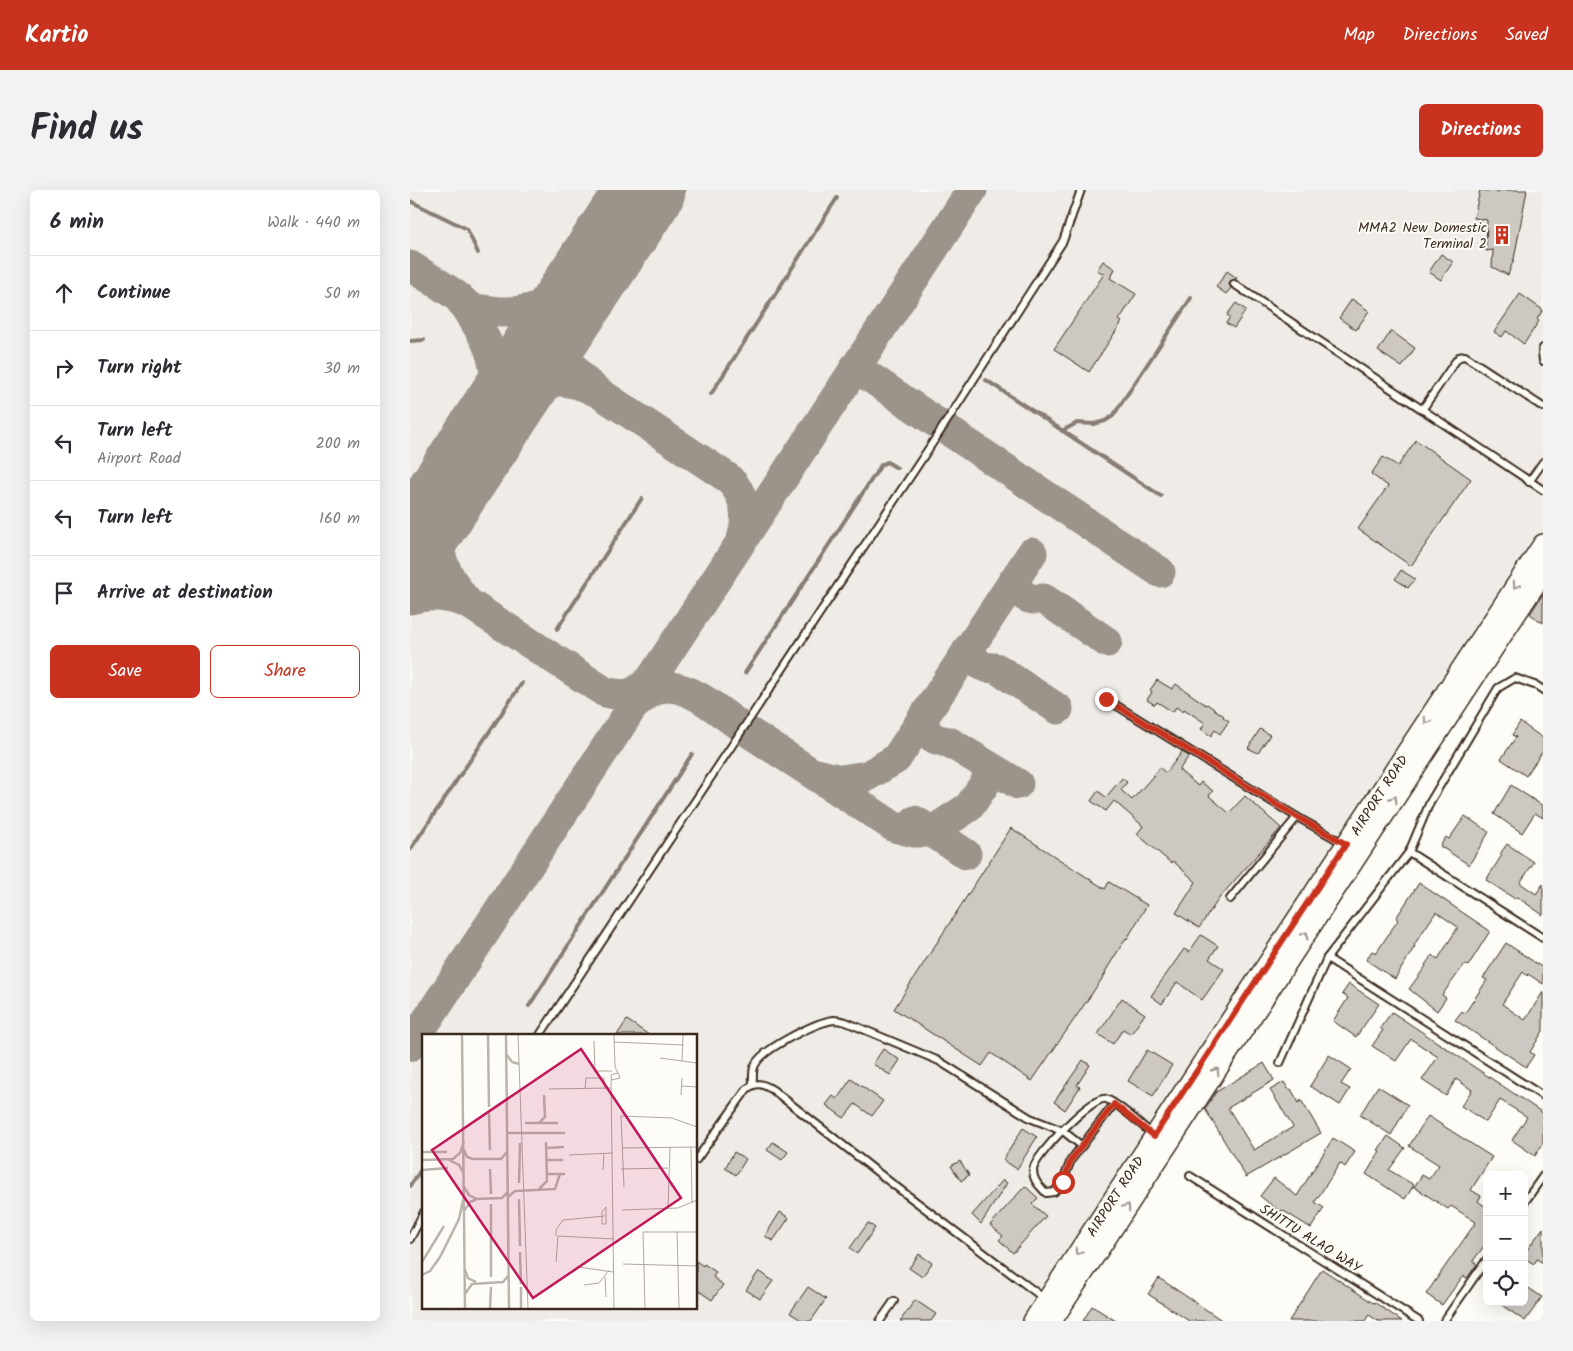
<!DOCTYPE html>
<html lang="en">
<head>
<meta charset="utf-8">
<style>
	:root { --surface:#fff; --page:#f2f2f3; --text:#2b2b33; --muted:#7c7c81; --line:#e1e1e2; --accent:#c8321e }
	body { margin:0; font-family:Kalam,sans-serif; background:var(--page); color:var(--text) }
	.controls { position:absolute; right:15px; bottom:15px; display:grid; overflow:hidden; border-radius:8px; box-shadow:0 5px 20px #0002 }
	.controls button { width:45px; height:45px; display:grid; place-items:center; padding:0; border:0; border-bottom:1px solid var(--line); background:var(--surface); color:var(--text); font:25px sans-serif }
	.stop { position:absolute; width:15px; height:15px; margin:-11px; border:4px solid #c8321e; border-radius:50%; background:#fff }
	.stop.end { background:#c8321e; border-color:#fff; box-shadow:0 1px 5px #0008 }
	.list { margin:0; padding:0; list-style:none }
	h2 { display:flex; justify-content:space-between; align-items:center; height:65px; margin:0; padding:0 20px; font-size:21px }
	h2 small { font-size:16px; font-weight:400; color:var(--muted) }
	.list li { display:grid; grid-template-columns:32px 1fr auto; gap:15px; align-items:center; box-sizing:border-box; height:75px; padding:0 20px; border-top:1px solid var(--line) }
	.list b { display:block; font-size:19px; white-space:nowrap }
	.list p { margin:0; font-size:16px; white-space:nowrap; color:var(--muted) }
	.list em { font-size:16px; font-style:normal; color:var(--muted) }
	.actions { display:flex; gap:10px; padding:15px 20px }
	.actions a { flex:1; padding:11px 0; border:1px solid var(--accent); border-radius:8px; text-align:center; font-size:18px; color:var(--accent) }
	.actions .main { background:var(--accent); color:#fff }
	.icon { flex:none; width:28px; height:28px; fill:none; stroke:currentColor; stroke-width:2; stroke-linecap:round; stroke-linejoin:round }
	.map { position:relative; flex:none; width:1133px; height:1131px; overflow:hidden; border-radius:8px }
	header { display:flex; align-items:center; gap:30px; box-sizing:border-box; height:70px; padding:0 25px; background:var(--accent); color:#fff }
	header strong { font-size:24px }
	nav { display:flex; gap:28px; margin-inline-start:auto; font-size:18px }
	.intro { display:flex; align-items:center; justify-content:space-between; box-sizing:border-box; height:120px; padding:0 30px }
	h1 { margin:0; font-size:35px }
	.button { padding:12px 22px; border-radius:8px; background:var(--accent); color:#fff; font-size:18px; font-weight:700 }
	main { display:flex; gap:30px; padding:0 30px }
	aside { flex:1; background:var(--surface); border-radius:8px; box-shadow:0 5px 20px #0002 }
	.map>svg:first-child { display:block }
	.built { fill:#efece7; fill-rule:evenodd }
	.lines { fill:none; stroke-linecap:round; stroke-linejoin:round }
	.stream { stroke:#887d74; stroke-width:4 }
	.taxiway { stroke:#9c938a; stroke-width:31 }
	.runway { stroke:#9c938a; stroke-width:79 }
	.building { fill:#cdc8c2; stroke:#3b2a1e }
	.service-casing { stroke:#3b2a1e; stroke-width:10 }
	.secondary-casing { stroke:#3b2a1e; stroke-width:22 }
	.service { stroke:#fdfcf7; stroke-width:6 }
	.secondary { stroke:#fdfcf7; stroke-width:19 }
	.oneway { stroke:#9c938a }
	.route { stroke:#c8321e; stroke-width:6 }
	.labels { text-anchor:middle; stroke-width:4; stroke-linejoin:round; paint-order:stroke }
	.poi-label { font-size:14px; fill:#3b2a1e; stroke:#fdfcf7; text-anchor:end }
	.street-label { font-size:14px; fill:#3b2a1e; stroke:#fdfcf7 }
	.inset-river { fill:none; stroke:#bbb4ad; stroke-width:2.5 }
	.inset-road { fill:none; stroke:#afa8a0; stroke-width:1 }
	.view { fill:#c2185b; fill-opacity:0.15; stroke:#c2185b; stroke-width:2.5 }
	.inset-edge { fill:none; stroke:#3b2a1e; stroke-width:2.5 }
</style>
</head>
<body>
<header>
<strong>Kartio</strong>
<nav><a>Map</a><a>Directions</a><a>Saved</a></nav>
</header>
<div class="intro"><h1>Find us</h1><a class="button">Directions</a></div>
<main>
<aside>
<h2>6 min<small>Walk · 440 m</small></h2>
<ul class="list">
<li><svg class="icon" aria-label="ahead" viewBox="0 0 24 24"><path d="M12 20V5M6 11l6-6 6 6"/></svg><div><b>Continue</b></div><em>50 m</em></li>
<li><svg class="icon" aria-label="right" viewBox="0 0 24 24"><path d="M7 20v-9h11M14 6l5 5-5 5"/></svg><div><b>Turn right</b></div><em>30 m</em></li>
<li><svg class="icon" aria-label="left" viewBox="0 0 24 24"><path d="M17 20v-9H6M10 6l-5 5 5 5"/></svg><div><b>Turn left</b><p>Airport Road</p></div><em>200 m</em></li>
<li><svg class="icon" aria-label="left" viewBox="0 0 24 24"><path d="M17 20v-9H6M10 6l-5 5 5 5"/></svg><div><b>Turn left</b></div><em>160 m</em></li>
<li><svg class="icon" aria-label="arrive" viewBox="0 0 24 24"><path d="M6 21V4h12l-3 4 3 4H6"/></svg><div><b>Arrive at destination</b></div></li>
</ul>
<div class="actions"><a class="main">Save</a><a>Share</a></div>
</aside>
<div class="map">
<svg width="1133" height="1131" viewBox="0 0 1133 1131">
	<rect width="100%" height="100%" fill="#fdfcf7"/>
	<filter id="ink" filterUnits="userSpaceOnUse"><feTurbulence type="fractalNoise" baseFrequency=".02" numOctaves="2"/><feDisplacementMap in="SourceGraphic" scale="10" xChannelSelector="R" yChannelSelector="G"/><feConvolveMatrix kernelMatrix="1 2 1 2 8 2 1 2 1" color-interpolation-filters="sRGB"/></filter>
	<g filter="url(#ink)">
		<!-- built -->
		<path class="built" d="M0 0H1133V391L646 1131H0ZM14 845H286V1117H14Z"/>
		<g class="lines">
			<!-- stream -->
			<g class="stream">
				<polyline points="0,11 57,39 68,63"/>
				<polyline points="0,151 14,150"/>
				<polyline points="576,190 751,306"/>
				<polyline points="301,204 427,8"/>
				<polyline points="652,241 667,233 684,234 695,231 703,226 781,108"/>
				<polyline points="147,439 232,308"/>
				<polyline points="335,483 471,275 477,272 487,278"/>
				<polyline points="0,660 112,493"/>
				<polyline points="119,816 282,564"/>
				<polyline points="0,996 14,975"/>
			</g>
			<!-- taxiway -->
			<g class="taxiway">
				<path d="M0 76C16 86 33 96 48 107 52 110 56 115 60 117 66 120 76 120 83 121 128 128 163 100 191 68"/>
				<path d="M49 108C66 133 86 158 85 191 85 207 81 224 78 241"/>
				<path d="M162 112C146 155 153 177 191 204L318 288C336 305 339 327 332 349"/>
				<polyline points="445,177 533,237 750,382"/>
				<path d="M93 218C121 190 149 183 185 201"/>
				<path d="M33 310C21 352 30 380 58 413"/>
				<polyline points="0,359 1,357"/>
				<path d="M603 392C612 406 617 411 634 409L697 452"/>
				<path d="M0 409C21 403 38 406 58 413L195 502C219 508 225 504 242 488"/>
				<path d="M558 459C566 473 569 478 586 478L648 519"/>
				<path d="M226 514C235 506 245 497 259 497 285 498 313 525 334 539 384 572 435 604 484 637L504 642H521L559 617 584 580"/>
				<path d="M511 531C519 546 522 550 539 552L608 594"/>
				<polyline points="407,584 431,590 457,586 486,569 622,363"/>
				<polyline points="505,631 556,664"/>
				<polyline points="0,856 562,0"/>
			</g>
			<!-- runway -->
			<polyline class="runway" points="0,359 236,0"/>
		</g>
		<!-- building -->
		<g class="building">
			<polygon points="1070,0 1088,2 1089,0 1117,0 1104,69 1098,85 1082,77 1083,60 1076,61 1077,30 1064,28"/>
			<polygon points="1031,64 1043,72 1031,90 1019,82"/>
			<polygon points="693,71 705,79 700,88 726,104 709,130 712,132 679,182 644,159 694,84 687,80"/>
			<polygon points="817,81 827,88 820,91 819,94 821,98 816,104 806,97"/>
			<polygon points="1110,104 1133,120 1127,129 1129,131 1114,154 1096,141 1092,147 1084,142"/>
			<polygon points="942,109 959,121 946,140 929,128"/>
			<polygon points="826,113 836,120 824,138 816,133 820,127 817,125"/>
			<polygon points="981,141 1005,158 992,177 968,161"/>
			<polygon points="1006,250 1061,289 1001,376 948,339 978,296 961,284 973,267 988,276"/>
			<polygon points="991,380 1005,389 998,398 985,389"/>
			<polygon points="1133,404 1133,433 1120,424"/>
			<polygon points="747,490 762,499 766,494 796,515 797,514 814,526 813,527 819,531 810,544 805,540 801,546 791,539 795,533 774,519 773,522 766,517 763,522 747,512 745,515 737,510 742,502 740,500"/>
			<polygon points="1110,532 1133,548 1133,561 1116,586 1091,569 1106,547 1102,545"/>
			<polygon points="850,539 860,545 848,563 838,558"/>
			<polygon points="772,562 779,566 769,580 788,596 791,592 803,601 799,606 819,623 835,606 871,638 810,707 789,738 766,723 786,692 763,671 761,673 727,644 733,636 704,611 696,621 681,611 688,601 696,607 712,588 717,592 711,600 722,610 750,578 756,583"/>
			<polygon points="1101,595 1133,616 1133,628 1125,623 1112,643 1084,624"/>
			<polygon points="1055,626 1079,642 1059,675 1030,656 1036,647 1039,649"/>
			<polygon points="601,638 695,699 699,692 737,715 717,749 716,748 695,782 696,783 622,891 581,863 572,876 484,819"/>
			<polygon points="1097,654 1124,672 1110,693 1126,704 1133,694 1133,725 1107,707 1105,709 1076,690 1092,665 1090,664"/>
			<polygon points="1009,693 1080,741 1058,776 1055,774 1032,805 1036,808 1027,821 999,799 1016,776 1015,775 1022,765 1028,769 1048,737 1026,722 1004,755 1005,756 985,789 956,770 962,761 966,763 988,730 986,728"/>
			<polygon points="791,745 808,756 799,769 814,779 792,810 767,792 752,814 741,806 774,759 779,762"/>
			<polygon points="1096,753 1133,778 1133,794 1118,784 1117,786 1113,782 1092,814 1115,830 1133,802 1133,841 1120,862 1124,865 1116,877 1045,830 1052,821 1055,823 1077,790 1073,788"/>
			<polygon points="939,794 969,814 946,847 923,831 938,808 932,804"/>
			<polygon points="712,808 735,824 721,844 713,839 703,854 688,844"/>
			<polygon points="982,822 1133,923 1133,953 1125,966 1102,950 1117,927 1111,923 1090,910 1076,932 1051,916 1062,900 1046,889 1036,906 1012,890 1028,867 1001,849 986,871 962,856 973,840 970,838"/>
			<polygon points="217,830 239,845 207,845"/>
			<polygon points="473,859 490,870 480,885 463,874"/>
			<polygon points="737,860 762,875 743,906 718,891"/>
			<polygon points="919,865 941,879 931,894 940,899 930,915 900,896"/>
			<polygon points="673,870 680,875 667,895 670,897 655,920 644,912"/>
			<polygon points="854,873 864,890 818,918 844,960 883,937 860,900 874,892 879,900 881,899 889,913 891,910 911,943 836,987 795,919 806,902"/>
			<polygon points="441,889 473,911 462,926 445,914 434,928 416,915 423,906 427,909"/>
			<polygon points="968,896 998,915 981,945 950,925"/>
			<polygon points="1018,926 1082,967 1061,1000 1071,1006 1068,1011 1077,1018 1077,1052 1063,1071 1067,1074 1057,1088 1053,1086 1032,1115 1016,1104 1066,1032 1041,1016 1038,1019 1004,997 1012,985 1019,989 1029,975 999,956"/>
			<polygon points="613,938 627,947 607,979 593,970"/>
			<polygon points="978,946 995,958 979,980 1004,995 995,1009 956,984 970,961 968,960"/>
			<polygon points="923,948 945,962 935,977 930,973 905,1012 914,1018 901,1038 872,1020 870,1022 850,1006 864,988 887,1006"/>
			<polygon points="363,952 378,962 372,970 357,960"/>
			<polygon points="324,962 336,969 326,985 315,978"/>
			<polygon points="550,971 559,985 551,991 541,976"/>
			<polygon points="593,990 597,993 571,1034 562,1025"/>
			<polygon points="615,996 628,1008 622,1014 636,1026 603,1063 589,1050 593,1046 580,1035"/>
			<polygon points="370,1022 379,1028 363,1051 355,1046"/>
			<polygon points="458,1033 465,1038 447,1064 440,1058"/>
			<polygon points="1133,1038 1133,1073 1127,1069 1124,1074 1114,1068 1114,1064"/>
			<polygon points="509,1064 522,1073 512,1087 499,1078"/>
			<polygon points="286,1071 293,1076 294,1074 306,1082 303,1087 313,1095 302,1110 286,1099"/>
			<polygon points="912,1079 963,1113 964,1112 992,1131 968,1131 959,1125 955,1131 879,1131"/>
			<polygon points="349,1081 363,1091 350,1109 336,1100"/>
			<polygon points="749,1088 813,1131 779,1131 738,1104"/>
			<polygon points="1114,1095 1132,1107 1115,1131 1087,1112 1114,1112"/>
			<polygon points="398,1097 416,1109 401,1131 393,1131 380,1123"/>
			<polygon points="505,1110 526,1124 521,1131 490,1131"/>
			<polygon points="682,1116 706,1131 673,1131"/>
		</g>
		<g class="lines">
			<!-- service casing -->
			<g class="service-casing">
				<g id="service">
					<polyline points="824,94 1133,300"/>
					<polyline points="1133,158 1132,162 1133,171"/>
					<polyline points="1012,220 1045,172 1049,167 1055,166 1133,217"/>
					<polyline points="1119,292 1133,272"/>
					<polyline points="696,509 887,627 935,654"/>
					<polyline points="999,662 1133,748"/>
					<polyline points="820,709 887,627"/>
					<polyline points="917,768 1133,906"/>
					<polyline points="130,845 533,237 653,51 671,0"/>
					<polyline points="870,873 917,768 999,662 1020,612 1088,498 1105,488 1127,496 1133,500"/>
					<path d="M343 894C343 888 342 880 345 875 352 859 408 831 424 830 428 830 432 831 436 832L529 871 620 928 653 941 672 956"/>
					<path d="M704 914 661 970 653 991 644 1002 636 1003C629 995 623 991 623 980 624 966 683 905 696 909 706 912 733 936 742 944"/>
					<path d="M286 970 337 899C347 891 353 894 363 900L480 992 636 1110"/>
					<polyline points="780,986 1009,1131"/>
					<polyline points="1114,1013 1133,986"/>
					<polyline points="0,1049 14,1022"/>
					<polyline points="470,1131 484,1111"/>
					<polyline points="1034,1131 1077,1069"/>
				</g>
			</g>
			<!-- secondary casing -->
			<g class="secondary-casing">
				<g id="secondary">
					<polyline points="623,1131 1133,354"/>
					<polyline points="642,1131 1133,383"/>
				</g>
			</g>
			<!-- service -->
			<use href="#service" class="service"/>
			<!-- secondary -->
			<use href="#secondary" class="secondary"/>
		</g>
		<!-- one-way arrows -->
		<defs><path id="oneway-chevron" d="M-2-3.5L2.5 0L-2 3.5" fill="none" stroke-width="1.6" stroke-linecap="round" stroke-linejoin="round" transform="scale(1.25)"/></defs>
		<g class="oneway">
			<use href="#oneway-chevron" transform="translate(1106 395) rotate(123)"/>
			<use href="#oneway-chevron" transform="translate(1017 531) rotate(123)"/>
			<use href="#oneway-chevron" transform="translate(984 609) rotate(-57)"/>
			<use href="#oneway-chevron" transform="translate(895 745) rotate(-57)"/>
			<use href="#oneway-chevron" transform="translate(806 881) rotate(-57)"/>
			<use href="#oneway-chevron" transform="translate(717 1017) rotate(-57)"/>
			<use href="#oneway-chevron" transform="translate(668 1062) rotate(123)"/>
		</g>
	</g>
	<g class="lines" filter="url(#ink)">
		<!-- route -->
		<polyline class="route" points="653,992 661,970 704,914 744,946 936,654 887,627 696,509"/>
	</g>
	<!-- icons -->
	<defs>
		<g id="building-bare" transform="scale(1.5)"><path d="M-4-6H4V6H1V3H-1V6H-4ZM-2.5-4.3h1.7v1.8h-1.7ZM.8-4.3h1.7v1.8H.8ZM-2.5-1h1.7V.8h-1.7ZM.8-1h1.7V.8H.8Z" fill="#c8321e" stroke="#fdfcf7" stroke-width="2.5" paint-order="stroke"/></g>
	</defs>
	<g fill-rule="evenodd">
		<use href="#building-bare" x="1092" y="45"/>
	</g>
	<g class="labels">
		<!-- poi labels -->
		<g class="poi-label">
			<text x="1077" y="42">MMA2 New Domestic<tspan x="1077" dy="16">Terminal 2</tspan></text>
		</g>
		<!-- street labels -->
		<g class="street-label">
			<text transform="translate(969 605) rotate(-57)" y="5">AIRPORT ROAD</text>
			<text transform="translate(705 1006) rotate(-57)" y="5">AIRPORT ROAD</text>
			<text transform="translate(901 1048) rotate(32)" y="5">SHITTU ALAO WAY</text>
		</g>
	</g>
	<!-- overview -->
	<g transform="translate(12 844)">
		<rect width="275" height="275" fill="#fdfcf7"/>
		<path class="inset-river" d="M40 1 43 274M66 1 67 73M84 1 87 274M85 21 90 28 97 30M67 79 68 116M103 89H136M117 89 123 83 122 61M84 99H143M124 114 142 113M42 116 45 123 51 125H79L85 118M0 118H25M0 126 31 125 38 119 42 108M27 126 37 131 42 140M124 126H141M68 135 69 160M0 136 26 134M124 140H143M97 149 98 109M42 153 47 161 55 165 80 164 85 159M117 155 125 147 124 108M86 163 93 157 133 155 138 140M97 165 98 212M69 170V243M42 177 48 168 55 165M98 218 99 250M0 228 22 192M43 236 46 244 54 248M0 241 8 237 18 223 37 185 42 162M99 253V274M43 260 50 250 81 248 86 242M68 274 69 253"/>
		<path class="inset-road" d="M96 1 106 274M192 1 193 33 197 41 198 44 190 46 189 41 196 39M172 7 173 37H190M192 8 262 11M238 24 275 29M260 27 261 1M189 45 192 274M260 52 275 53M127 55 189 54M163 55 164 44H182L183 55M259 61 260 44M269 113 270 169M200 114 275 113M147 121 191 119M199 135 246 134M181 136 182 119M202 153 199 82 250 84 275 93M246 175 248 113M200 176 256 174 275 166M180 190H184V173M180 190V178L184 173M255 197 257 274M134 202V196L141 186 183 182M134 228 136 202 192 205M201 230 275 232M157 233 191 238M183 243 184 263M162 251 177 249 187 236M223 274 221 198H275"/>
		<path class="view" d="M159 15 259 164 111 264 10 116Z"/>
		<rect width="275" height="275" class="inset-edge"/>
	</g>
</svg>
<div class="controls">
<button>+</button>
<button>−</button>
<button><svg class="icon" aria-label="locate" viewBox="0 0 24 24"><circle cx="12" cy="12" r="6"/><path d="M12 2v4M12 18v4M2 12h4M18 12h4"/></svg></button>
</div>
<div class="stop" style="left:653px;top:992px"></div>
<div class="stop end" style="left:696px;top:509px"></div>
</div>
</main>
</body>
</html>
